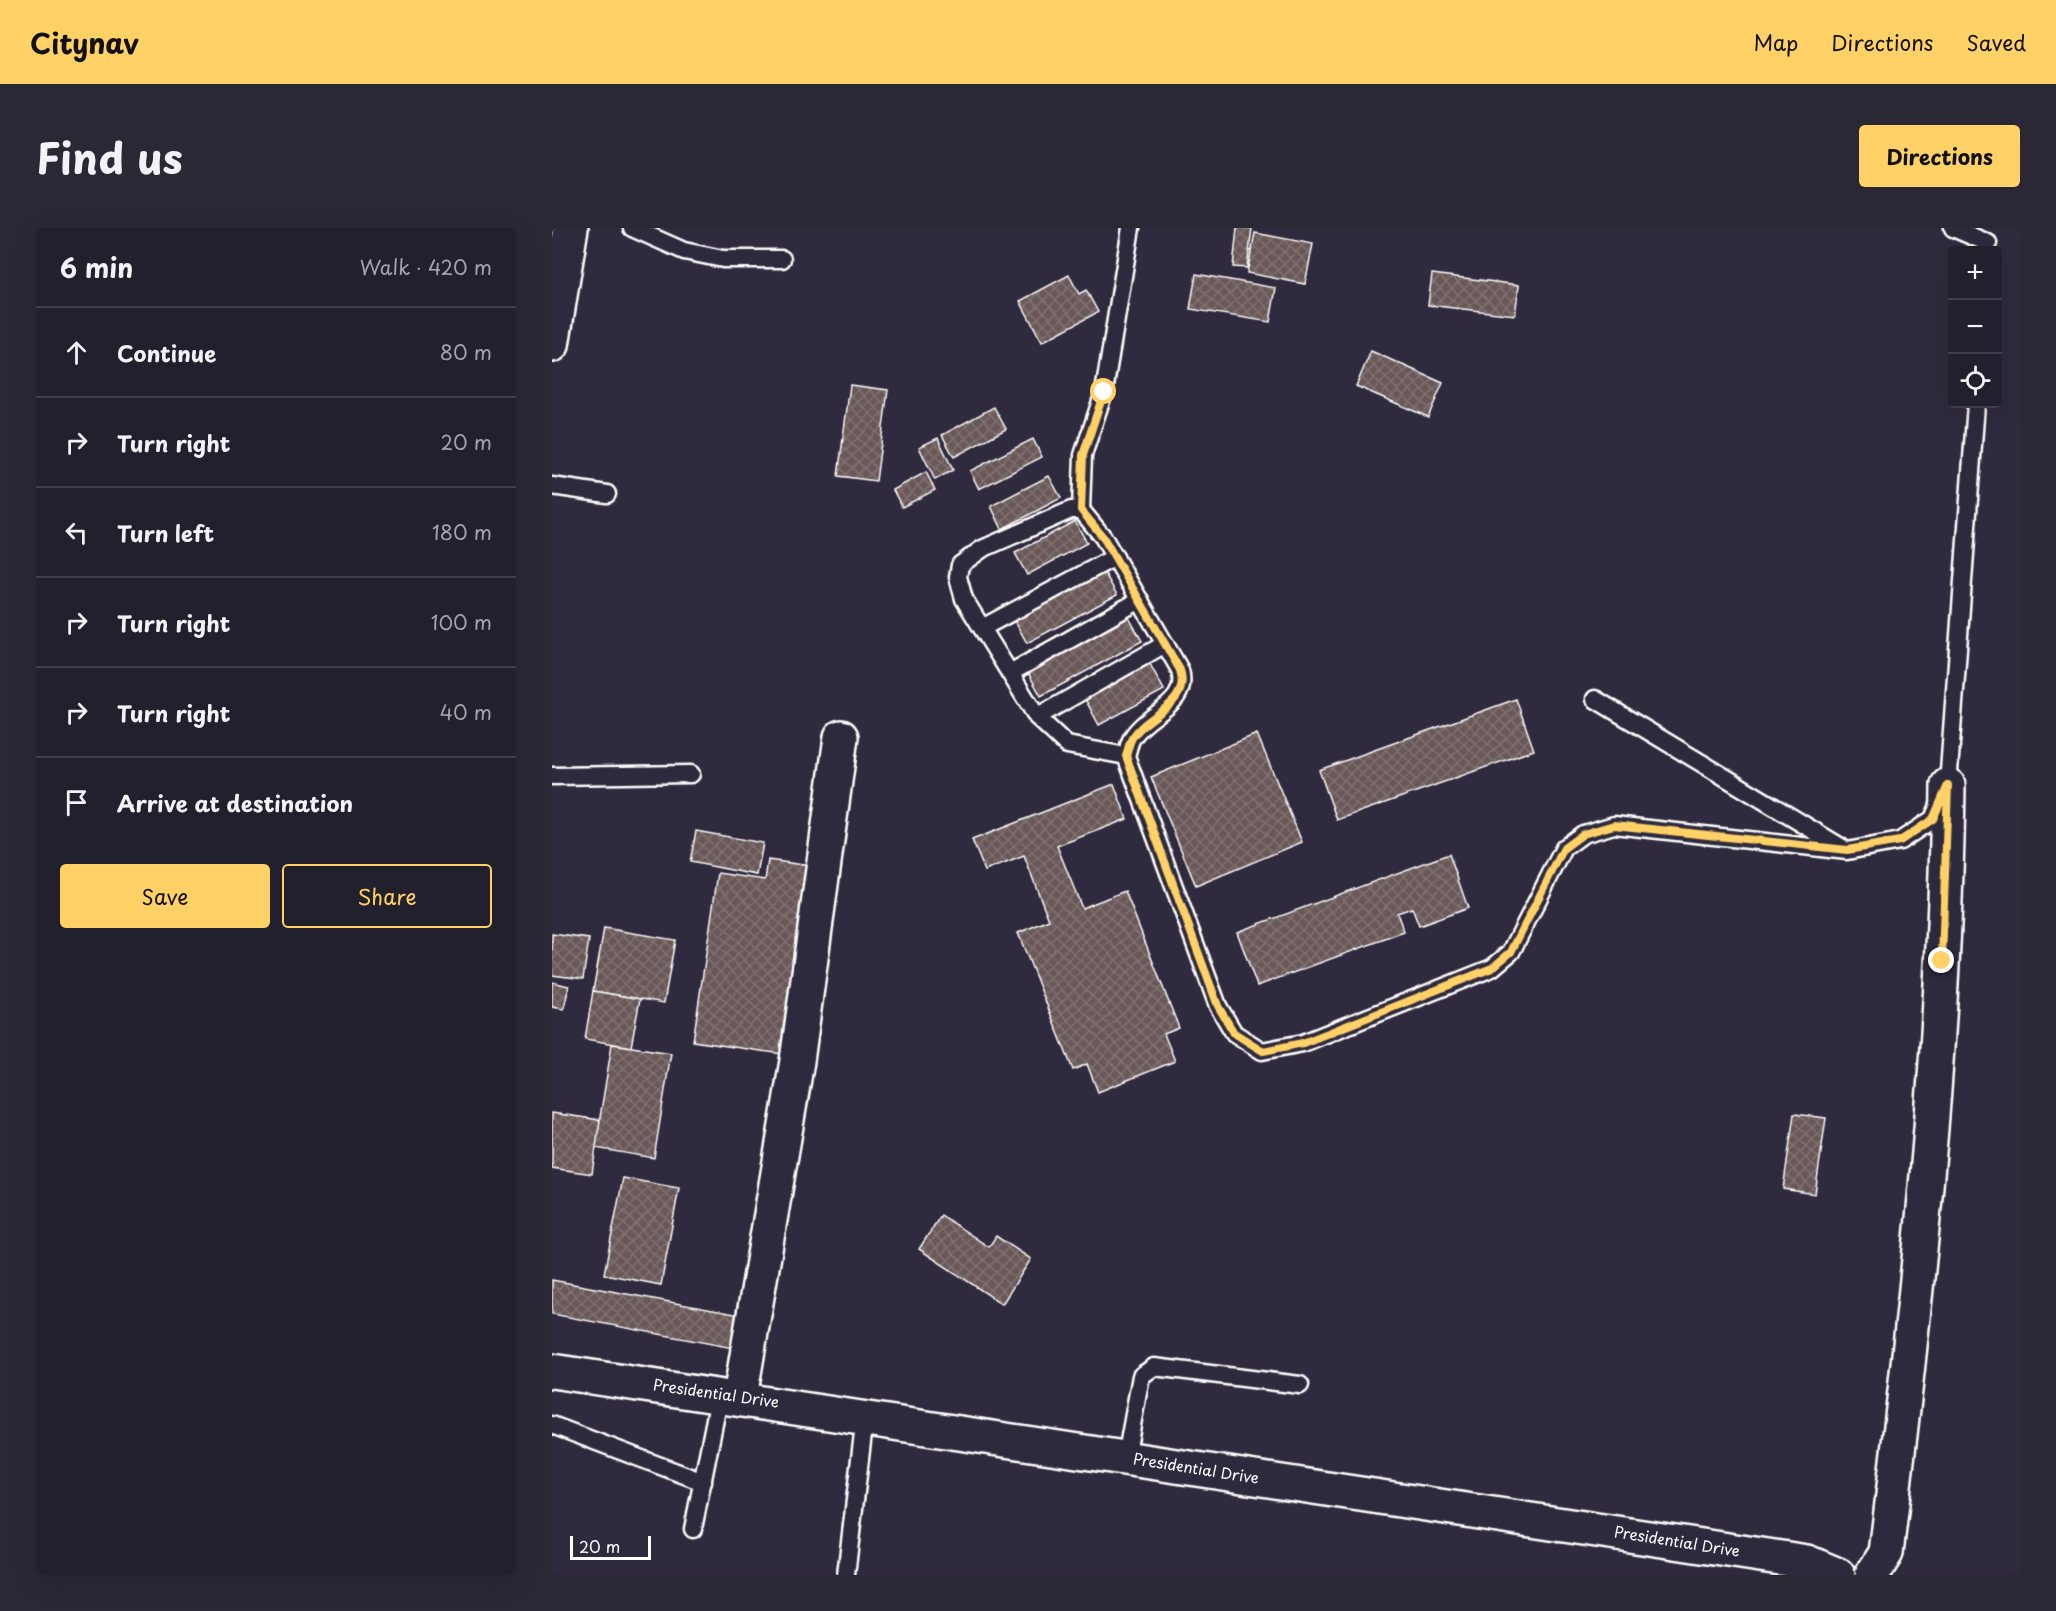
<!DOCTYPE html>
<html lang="en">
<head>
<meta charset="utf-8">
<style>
	:root { --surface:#23202e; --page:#2b2836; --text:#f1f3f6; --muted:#a3a3aa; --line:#403e4a; --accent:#ffd166 }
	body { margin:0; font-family:"Playpen Sans",sans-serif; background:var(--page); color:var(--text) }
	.controls { position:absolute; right:18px; top:18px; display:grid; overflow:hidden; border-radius:6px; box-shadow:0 6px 24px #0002 }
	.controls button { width:54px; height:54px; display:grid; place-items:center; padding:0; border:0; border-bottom:2px solid var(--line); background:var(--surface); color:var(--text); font:30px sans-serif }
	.scale { position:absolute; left:18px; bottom:15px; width:81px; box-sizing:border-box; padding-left:6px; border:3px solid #fff; border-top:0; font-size:16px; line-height:21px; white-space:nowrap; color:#fff; -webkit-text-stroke:4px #2f2a3d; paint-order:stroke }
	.stop { position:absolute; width:18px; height:18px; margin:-14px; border:4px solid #ffd166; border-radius:50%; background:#fff }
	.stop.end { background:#ffd166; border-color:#fff; box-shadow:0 2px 6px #0008 }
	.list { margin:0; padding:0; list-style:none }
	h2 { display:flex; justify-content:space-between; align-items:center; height:78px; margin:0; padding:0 24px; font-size:26px }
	h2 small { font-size:20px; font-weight:400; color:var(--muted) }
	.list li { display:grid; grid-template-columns:39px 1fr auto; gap:18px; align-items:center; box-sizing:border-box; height:90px; padding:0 24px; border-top:2px solid var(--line) }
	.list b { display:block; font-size:22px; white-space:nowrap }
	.list em { font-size:20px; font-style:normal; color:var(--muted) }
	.actions { display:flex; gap:12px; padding:18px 24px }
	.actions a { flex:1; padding:14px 0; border:2px solid var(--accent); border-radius:6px; text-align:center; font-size:21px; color:var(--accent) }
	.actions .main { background:var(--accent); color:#111 }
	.icon { flex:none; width:33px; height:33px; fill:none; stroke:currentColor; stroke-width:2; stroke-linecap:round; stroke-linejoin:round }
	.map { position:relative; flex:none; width:1468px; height:1347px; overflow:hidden; border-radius:6px }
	header { display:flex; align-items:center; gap:36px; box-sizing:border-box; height:84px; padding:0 30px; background:var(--accent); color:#111 }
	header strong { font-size:28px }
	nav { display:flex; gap:33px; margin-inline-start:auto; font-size:21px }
	.intro { display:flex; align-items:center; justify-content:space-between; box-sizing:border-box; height:144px; padding:0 36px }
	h1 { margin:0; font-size:42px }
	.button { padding:15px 27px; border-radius:6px; background:var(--accent); color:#111; font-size:21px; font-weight:700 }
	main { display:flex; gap:36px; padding:0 36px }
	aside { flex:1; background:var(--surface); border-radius:6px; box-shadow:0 6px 24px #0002 }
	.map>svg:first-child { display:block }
	.building { fill:url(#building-cross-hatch); stroke:#fff; stroke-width:1.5 }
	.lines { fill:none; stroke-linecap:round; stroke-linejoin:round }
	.lane-casing { stroke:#fff; stroke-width:21 }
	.street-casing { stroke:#fff; stroke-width:38 }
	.secondary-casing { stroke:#fff; stroke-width:38 }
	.lane { stroke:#2f2a3d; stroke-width:16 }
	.street { stroke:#2f2a3d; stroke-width:33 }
	.secondary { stroke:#2f2a3d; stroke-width:33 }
	.route { stroke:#ffd166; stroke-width:8 }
	.labels { text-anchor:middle; stroke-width:4.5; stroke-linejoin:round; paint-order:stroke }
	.street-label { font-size:15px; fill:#fff; stroke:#2f2a3d }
</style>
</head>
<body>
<header>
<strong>Citynav</strong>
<nav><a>Map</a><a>Directions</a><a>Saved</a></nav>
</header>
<div class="intro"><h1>Find us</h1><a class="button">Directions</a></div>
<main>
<aside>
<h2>6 min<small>Walk · 420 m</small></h2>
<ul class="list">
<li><svg class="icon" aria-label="ahead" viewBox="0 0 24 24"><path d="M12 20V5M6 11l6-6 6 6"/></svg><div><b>Continue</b></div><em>80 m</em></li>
<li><svg class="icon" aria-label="right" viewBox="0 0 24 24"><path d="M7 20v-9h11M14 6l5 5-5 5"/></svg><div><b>Turn right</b></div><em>20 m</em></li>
<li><svg class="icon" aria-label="left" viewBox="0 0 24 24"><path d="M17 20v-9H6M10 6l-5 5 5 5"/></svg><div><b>Turn left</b></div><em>180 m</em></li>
<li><svg class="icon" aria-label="right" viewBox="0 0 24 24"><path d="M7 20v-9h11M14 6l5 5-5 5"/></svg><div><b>Turn right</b></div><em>100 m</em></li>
<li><svg class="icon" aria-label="right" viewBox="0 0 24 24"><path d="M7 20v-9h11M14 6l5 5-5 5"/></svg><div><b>Turn right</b></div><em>40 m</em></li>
<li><svg class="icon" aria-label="arrive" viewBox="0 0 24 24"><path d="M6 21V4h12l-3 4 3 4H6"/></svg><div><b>Arrive at destination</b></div></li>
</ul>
<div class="actions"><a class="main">Save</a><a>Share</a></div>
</aside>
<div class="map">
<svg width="1468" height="1347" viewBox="0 0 1468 1347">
	<defs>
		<pattern id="building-cross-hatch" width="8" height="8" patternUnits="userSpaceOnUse" patternTransform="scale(1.5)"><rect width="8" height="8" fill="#6a5958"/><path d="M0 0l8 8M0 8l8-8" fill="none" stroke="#807271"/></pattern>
	</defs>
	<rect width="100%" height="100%" fill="#2f2a3d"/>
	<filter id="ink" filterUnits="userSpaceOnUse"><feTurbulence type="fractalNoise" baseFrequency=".0167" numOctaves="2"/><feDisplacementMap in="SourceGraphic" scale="12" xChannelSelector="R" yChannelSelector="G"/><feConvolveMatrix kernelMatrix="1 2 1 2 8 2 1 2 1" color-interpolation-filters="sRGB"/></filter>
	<g filter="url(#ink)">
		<!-- building -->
		<g class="building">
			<polygon points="685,0 700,0 695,40 681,39"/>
			<polygon points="703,5 761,16 753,56 695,45"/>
			<polygon points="644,46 724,60 718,94 638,81"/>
			<polygon points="880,46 967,57 963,87 876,77"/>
			<polygon points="517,47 527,66 534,62 546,84 490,114 468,73"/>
			<polygon points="819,123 891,155 876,189 804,158"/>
			<polygon points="298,157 336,162 324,253 286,248"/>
			<polygon points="442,179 454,201 402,229 390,207"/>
			<polygon points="386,210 401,242 383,252 367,219"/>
			<polygon points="481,211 490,229 427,261 418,243"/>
			<polygon points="374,244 383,262 350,279 341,262"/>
			<polygon points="497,248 509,270 450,301 439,278"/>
			<polygon points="523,293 535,315 475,347 463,325"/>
			<polygon points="551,342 565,367 475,415 461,390"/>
			<polygon points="576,388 590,413 489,468 475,443"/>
			<polygon points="598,436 612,462 547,497 533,471"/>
			<polygon points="964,471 982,522 785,592 767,542"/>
			<polygon points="705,506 750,614 644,658 599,549"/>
			<polygon points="562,556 575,591 505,618 530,680 573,663 627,800 612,806 623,833 546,864 535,836 521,842 466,705 497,692 472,628 433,643 420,612"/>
			<polygon points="144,603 211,615 205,647 138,634"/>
			<polygon points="897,626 916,680 867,698 860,680 845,685 852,704 705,758 685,704"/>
			<polygon points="216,632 258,638 230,826 141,813 166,645 213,652"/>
			<polygon points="52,700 123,712 112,775 41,763"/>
			<polygon points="0,706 37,711 31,751 0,747"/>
			<polygon points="0,754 17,758 12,781 0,779"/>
			<polygon points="41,763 88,771 79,819 33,811"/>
			<polygon points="60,816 119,825 102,930 43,920"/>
			<polygon points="0,885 48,892 40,946 0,940"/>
			<polygon points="1242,886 1274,890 1263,966 1231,961"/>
			<polygon points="71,950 127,960 109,1057 52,1046"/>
			<polygon points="389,987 437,1019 444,1008 479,1031 450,1076 367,1021"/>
			<polygon points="0,1052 188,1087 181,1120 0,1086"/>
		</g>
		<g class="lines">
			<!-- lane casing -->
			<g class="lane-casing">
				<g id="lane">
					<polyline points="80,0 132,23 171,31 230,31"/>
					<polyline points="1401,0 1436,15"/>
					<polyline points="0,258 55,266"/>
					<polyline points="529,282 531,227 552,164 579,0"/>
					<polyline points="430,400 563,329"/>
					<polyline points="458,445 588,372"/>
					<polyline points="1043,471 1289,619"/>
					<polyline points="485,489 613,416"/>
					<path d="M574 528C576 522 577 515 580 510 595 484 638 478 628 442L551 309 529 282H519L430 321 408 337 406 349 412 371 485 489 515 517 574 528 666 778 682 805 710 823 751 815 940 740 959 724 1012 620 1031 606 1062 597 1295 623 1348 613 1381 591 1396 557 1424 176"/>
					<polyline points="0,548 139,546"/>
					<polyline points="0,1197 151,1254"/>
					<polyline points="574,1230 589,1148 602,1139 748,1157"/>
					<polyline points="141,1301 168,1166"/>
					<polyline points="294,1347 313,1189"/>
				</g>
			</g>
			<!-- street casing -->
			<g class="street-casing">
				<g id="street">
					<polyline points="0,117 19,0"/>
					<polyline points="188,1169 245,833 289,509"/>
					<path d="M1320 1347 1334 1325C1365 1070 1393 814 1396 557"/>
				</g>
			</g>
			<!-- secondary casing -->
			<g class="secondary-casing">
				<polyline id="secondary" points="0,1143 1255,1334 1286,1347"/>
			</g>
			<!-- lane -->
			<use href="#lane" class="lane"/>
			<!-- street -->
			<use href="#street" class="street"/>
			<!-- secondary -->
			<use href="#secondary" class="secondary"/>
		</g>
	</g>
	<g class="lines" filter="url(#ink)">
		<!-- route -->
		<path class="route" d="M552 164 531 227 529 282 551 309 628 442C639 478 595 485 580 510 577 515 576 522 574 528L666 778 682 805 711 823 751 815 940 740 959 724 1012 620 1031 606 1062 597 1295 622 1348 613 1381 591 1396 557 1390 733"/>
	</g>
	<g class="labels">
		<!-- street labels -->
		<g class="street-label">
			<text transform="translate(164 1166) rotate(8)" y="5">Presidential Drive</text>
			<text transform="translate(644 1241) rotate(9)" y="5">Presidential Drive</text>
			<text transform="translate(1125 1314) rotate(9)" y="5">Presidential Drive</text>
		</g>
	</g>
</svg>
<div class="controls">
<button>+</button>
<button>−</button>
<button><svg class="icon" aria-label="locate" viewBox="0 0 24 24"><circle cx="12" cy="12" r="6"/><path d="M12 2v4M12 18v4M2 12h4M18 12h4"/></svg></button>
</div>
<div class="scale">20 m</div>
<div class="stop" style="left:552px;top:164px"></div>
<div class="stop end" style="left:1390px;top:733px"></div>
</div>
</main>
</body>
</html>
